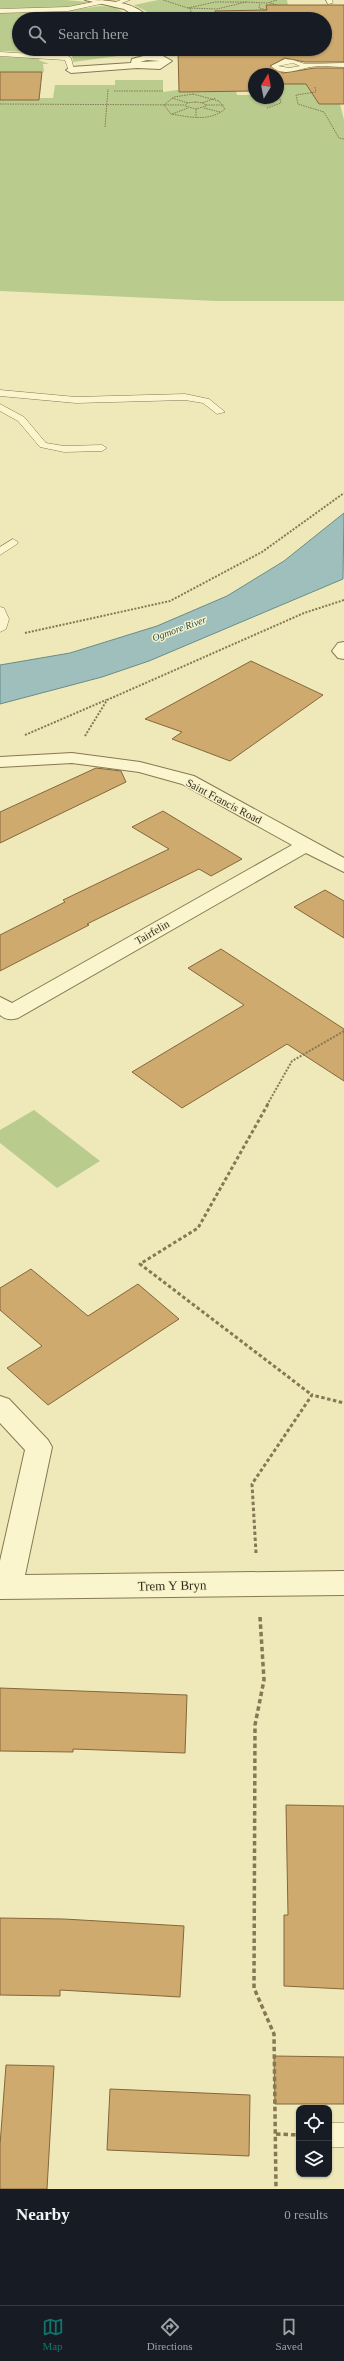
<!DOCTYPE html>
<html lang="en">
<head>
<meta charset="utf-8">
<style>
	:root { --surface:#171b24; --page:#242831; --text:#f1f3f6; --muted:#9ea1a6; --line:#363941; --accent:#0f766e }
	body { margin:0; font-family:"Times New Roman",serif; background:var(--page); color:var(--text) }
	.controls { position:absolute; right:12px; bottom:12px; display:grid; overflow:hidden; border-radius:8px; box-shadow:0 1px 3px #0004 }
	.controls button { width:36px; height:36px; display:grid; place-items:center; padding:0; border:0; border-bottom:1px solid var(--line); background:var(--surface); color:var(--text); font:20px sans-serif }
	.compass { position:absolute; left:248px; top:68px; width:36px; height:36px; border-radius:50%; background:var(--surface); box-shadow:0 1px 3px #0004; rotate:10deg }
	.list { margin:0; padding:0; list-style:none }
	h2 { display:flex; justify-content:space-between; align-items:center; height:52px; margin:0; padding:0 16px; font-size:17px }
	h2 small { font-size:13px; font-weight:400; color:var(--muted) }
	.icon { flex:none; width:22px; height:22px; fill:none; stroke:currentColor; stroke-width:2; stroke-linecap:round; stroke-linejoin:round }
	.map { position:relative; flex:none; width:344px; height:2189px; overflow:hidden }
	.search { position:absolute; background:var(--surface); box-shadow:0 1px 3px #0004; left:12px; right:12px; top:12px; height:44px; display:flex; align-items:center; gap:10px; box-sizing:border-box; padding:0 14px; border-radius:22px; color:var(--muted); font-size:15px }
	.sheet { height:116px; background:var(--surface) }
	nav { display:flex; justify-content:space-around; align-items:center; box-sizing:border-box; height:56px; border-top:1px solid var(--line); background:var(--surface); font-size:11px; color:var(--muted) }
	nav a { display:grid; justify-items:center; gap:2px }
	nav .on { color:var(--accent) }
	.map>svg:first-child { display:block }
	.green { fill:#b9cc8e }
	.water { fill:#9fbfbc; stroke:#678c8a }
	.building { fill:#ceaa6e; stroke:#856739 }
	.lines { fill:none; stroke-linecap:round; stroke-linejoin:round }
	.service-casing { stroke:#867854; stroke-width:1 }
	.minor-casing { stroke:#867854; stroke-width:2 }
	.path-far3 { stroke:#867854; stroke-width:1; stroke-dasharray:1.5 1; stroke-linecap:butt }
	.path-far2 { stroke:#867854; stroke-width:2; stroke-dasharray:2 1.5; stroke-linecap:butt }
	.path-far1 { stroke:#867854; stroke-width:3; stroke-dasharray:3.5 2.5; stroke-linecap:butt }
	.path { stroke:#867854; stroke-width:3.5; stroke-dasharray:4.5 3; stroke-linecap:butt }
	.service { fill:#faf5cd; fill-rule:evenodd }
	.minor { fill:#faf5cd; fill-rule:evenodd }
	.labels { text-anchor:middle; stroke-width:3; stroke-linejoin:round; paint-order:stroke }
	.far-water-label { font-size:10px; font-style:italic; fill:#284f55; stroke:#f6f2ca }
	.street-label { font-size:11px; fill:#342c1a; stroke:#f6f2ca }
	.near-street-label { font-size:13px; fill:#342c1a; stroke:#f6f2ca }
</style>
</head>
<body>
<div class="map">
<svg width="344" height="2189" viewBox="0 0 344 2189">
	<rect width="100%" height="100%" fill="#efe9ba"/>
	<!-- green -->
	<g class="green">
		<path d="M0 0H66L88 2C68 13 22 9 0 8Z"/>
		<polygon points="158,0 287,0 288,5 267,10 215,11 216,19 161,19 134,5"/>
		<polygon points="100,6 115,7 133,19 19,19 19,49 143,49 133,54 73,62 72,55 66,53 0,51 0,12 65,11"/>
		<polygon points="0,57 40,58 39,60 49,64 43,64 44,72 0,72"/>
		<polygon points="115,80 163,80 163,92 177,90 236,91 237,95 254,95 254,98 278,98 278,84 323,84 313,94 319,104 340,104 344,120 344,301 216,301 0,291 0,100 38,100 39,98 53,98 55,85 115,85"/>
		<polygon points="34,1110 100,1161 57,1188 0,1143 0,1130"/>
	</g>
	<!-- water -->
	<polygon class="water" points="344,513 343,579 149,661 102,677 0,704 0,665 70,653 157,626 227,596 284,561"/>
	<!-- building -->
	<g class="building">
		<polygon points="266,5 344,5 344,62 305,62 285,58 270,66 283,73 315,68 344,68 344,104 319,104 306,84 278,84 278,74 254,74 254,91 179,92 178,50 325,49 325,19 216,19 215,11 267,10"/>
		<polygon points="0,72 42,72 39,100 0,100"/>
		<polygon points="251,661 323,695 230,761 172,739 182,732 145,719"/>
		<polygon points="96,768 121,771 126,782 0,843 0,812"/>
		<polygon points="163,811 242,859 211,876 199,869 87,924 89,925 0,971 0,935 65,902 63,900 169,849 132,827"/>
		<polygon points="325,890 344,901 344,938 294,907"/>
		<polygon points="221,949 344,1029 344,1081 287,1044 182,1108 132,1072 244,1005 188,968"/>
		<polygon points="31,1269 88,1316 138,1284 179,1319 48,1405 7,1368 42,1346 0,1310 0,1288"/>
		<polygon points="0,1688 187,1695 185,1753 73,1749 73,1752 0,1751"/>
		<polygon points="286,1805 344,1806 344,1989 284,1986 284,1915 288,1915"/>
		<polygon points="0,1918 64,1919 184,1926 180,1997 60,1990 60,1996 0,1995"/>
		<polygon points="274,2056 344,2057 344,2104 275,2104"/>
		<polygon points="6,2065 54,2066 47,2189 0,2189 0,2145"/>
		<polygon points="110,2089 250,2095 249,2156 107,2150"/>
	</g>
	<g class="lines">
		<!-- service casing -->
		<g class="service-casing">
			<g id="service">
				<polygon points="103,0 105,3 68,11 0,13 0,9 68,7"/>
				<polygon points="121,0 130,0 113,6 110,4"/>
				<polygon points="326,0 332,0 333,3 328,4"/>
				<polygon points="0,52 68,56 71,58 74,70 69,71 65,60 0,56"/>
				<path d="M285 59 293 60 305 64 344 63V67C332 67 318 65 306 68 294 71 281 76 271 66ZM293 63 300 66 289 68 278 66Z"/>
				<polygon points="0,390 76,397 185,394 209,399 225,412 217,414 203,403 185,400 76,403 0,396"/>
				<polygon points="0,404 24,417 46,443 64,446 102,445 107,448 102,451 64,452 40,447 18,421 0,411"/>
				<polygon points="13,539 18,542 17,544 0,555 0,547"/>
				<polygon points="0,607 4,608 9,619 6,629 0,632"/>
				<rect x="329" y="2123" width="15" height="24"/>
			</g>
		</g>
		<!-- minor casing -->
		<g class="minor-casing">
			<g id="minor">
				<path d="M85 0C107 0 135 1 150 19H140L124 9Z"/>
				<path d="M147 55 163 56 172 61 160 69 137 68 71 73 66 70 71 67 131 63 132 59ZM147 60 160 61 140 62Z"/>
				<polygon points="344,642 344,659 338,658 332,651 338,643"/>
				<path d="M72 753 140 762 194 776 344 858V872L306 853 18 1018C11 1020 6 1020 0 1015V997L12 1003 292 845 182 784 139 772 72 763 0 767V757Z"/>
				<polygon points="0,1396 9,1399 48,1440 52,1447 25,1575 344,1571 344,1595 0,1599 0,1561 25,1450 0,1423"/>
			</g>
		</g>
		<!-- path-far3 -->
		<g class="path-far3">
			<polyline points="163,0 188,8"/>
			<polygon points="215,2 246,2 217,9 188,8"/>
			<polyline points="246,2 267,3 277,0"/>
			<polyline points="270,3 277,5"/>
			<polyline points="260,4 259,8 267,10"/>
			<polyline points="190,8 191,12 199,19"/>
			<polyline points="218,49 261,50"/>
			<polyline points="315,87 316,92 296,95 298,104 324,112 339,138 344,139"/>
			<polyline points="114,91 163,91"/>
			<path d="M193 94 219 101 225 109C210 122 189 117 171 114L164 105 174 97Z"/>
			<polyline points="172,98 188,103"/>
			<polygon points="195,102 204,103 206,106 196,109 185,106 187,103"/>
			<polyline points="202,103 216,98"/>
			<polyline points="0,104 185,105"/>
			<polyline points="206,105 224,105"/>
			<polyline points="204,108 220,112"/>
			<polyline points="267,108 281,103 279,95 281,91"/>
			<polyline points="196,109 196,117"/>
			<polyline points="172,114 188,108"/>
			<polyline points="105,127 108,89"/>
		</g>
		<!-- path-far2 -->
		<g class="path-far2">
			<polyline points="25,633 170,601 262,552 344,493"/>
			<polyline points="25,735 106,700"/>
			<polyline points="85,736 107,700 304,613 344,600"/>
			<polyline points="267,1105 292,1061 344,1031"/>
		</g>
		<!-- path-far1 -->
		<g class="path-far1">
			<polyline points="268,1104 198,1228 140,1264 312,1395"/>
			<polyline points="256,1553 252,1484 312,1395 344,1403"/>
		</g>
		<!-- path -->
		<g class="path">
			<polyline points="260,1617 264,1680 255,1725 254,1988 274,2034 276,2189"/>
			<polyline points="276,2134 299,2135"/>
		</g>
		<!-- service -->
		<use href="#service" class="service"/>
		<!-- minor -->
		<use href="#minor" class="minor"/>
	</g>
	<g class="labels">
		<!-- far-water labels -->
		<g class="far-water-label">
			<text transform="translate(179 628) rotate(-20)" y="4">Ogmore River</text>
		</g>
		<!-- street labels -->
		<g class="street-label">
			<text transform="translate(224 801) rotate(28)" y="4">Saint Francis Road</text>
			<text transform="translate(152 932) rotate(-30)" y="4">Tairfelin</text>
		</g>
		<!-- near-street labels -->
		<g class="near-street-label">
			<text transform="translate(172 1585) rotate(-1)" y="5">Trem Y Bryn</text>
		</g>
	</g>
</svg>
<div class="controls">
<button><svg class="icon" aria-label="locate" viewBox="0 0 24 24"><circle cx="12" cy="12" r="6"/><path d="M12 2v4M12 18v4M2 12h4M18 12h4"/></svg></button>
<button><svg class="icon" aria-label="layers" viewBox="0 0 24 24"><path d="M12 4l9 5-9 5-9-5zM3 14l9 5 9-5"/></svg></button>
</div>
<svg class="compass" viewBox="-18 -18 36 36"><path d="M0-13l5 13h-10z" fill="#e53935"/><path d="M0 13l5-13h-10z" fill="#9ea1a6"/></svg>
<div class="search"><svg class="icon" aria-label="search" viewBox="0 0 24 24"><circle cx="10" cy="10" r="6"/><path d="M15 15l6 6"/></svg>Search here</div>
</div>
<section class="sheet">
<h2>Nearby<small>0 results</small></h2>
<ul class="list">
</ul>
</section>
<nav>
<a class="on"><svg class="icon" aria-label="map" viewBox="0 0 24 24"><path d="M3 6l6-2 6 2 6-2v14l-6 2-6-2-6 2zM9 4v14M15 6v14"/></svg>Map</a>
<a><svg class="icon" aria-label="directions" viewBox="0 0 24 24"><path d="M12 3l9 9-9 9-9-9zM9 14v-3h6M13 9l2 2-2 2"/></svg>Directions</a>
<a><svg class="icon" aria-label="saved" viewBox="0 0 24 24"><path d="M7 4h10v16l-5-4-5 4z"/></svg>Saved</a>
</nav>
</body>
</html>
